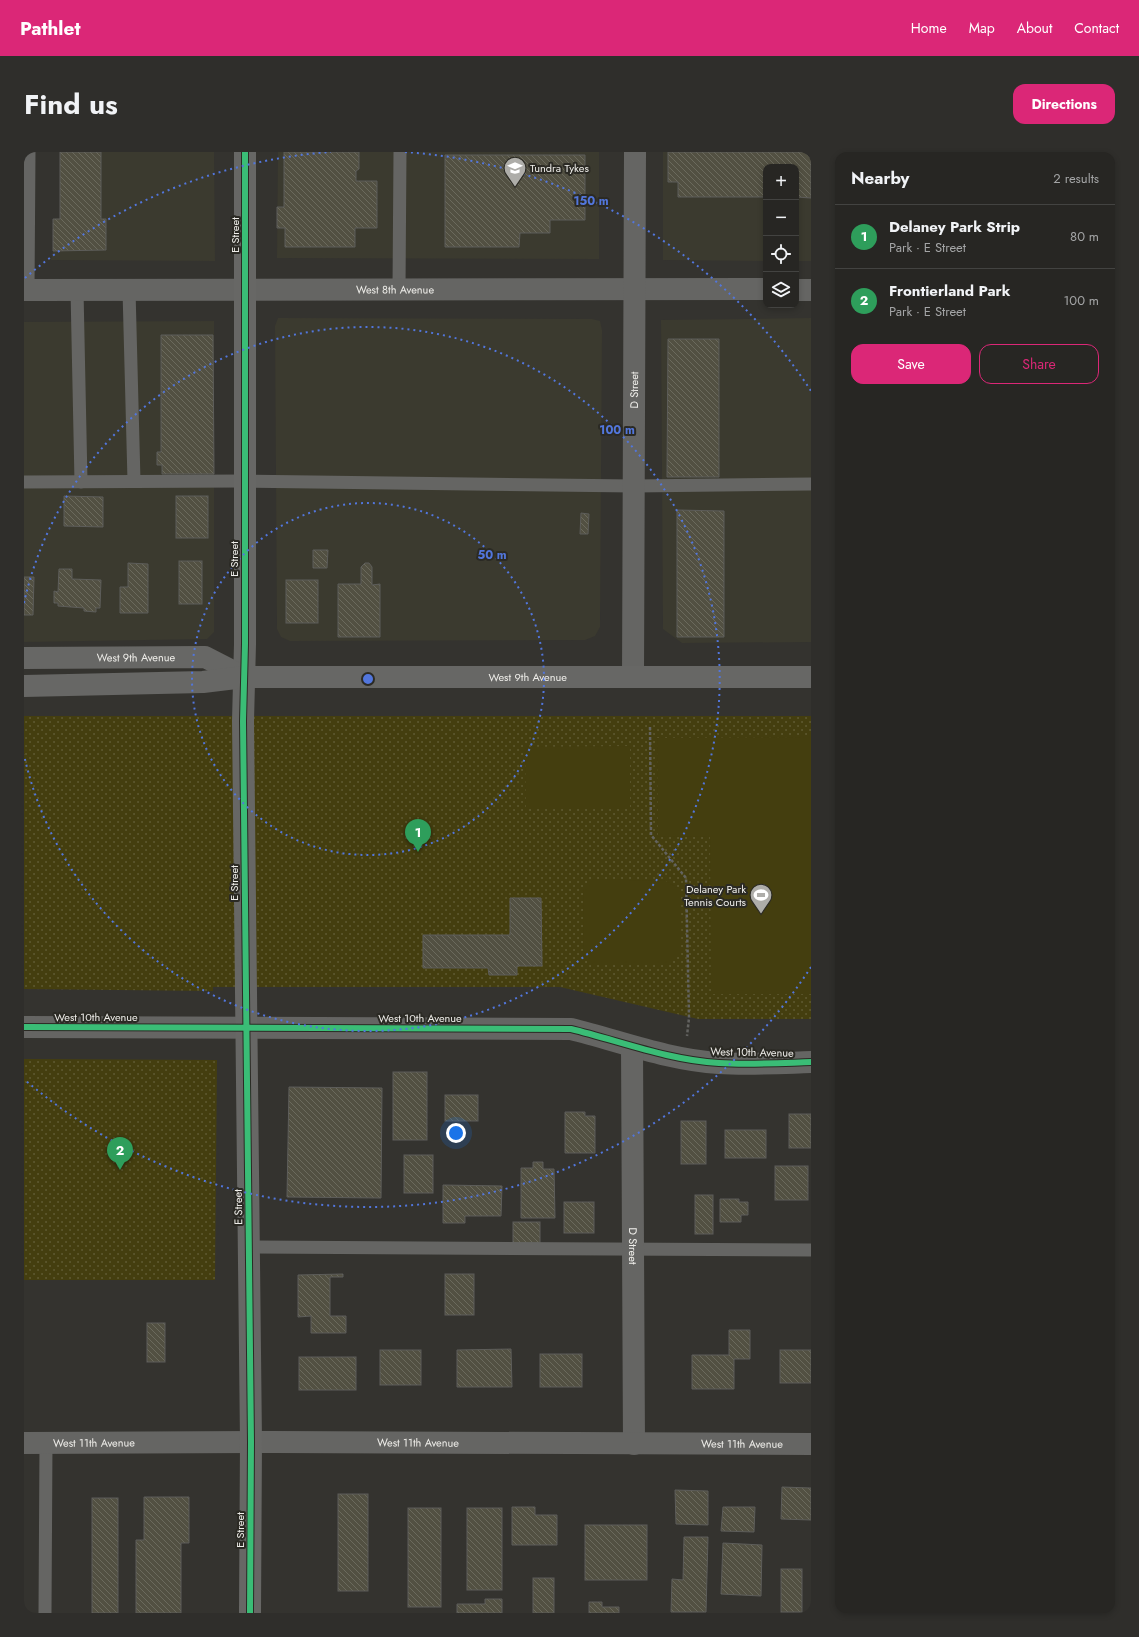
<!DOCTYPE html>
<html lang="en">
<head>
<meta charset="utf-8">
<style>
	:root { --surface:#272623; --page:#2f2e2b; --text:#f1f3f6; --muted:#a4a5a6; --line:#434341; --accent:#db2777 }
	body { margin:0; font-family:Jost,sans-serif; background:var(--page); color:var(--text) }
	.controls { position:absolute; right:12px; top:12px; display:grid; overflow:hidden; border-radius:8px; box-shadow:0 2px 6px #0003 }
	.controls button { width:36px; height:36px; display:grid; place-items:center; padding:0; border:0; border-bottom:1px solid var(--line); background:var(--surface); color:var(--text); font:20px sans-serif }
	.you { position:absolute; left:432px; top:981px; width:14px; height:14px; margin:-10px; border:3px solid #fff; border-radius:50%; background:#1a73e8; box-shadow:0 0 0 6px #1a73e833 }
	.badge { display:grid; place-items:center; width:26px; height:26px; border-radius:50%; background:var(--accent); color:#fff; font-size:13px; font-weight:700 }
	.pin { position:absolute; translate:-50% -33px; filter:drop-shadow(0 1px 2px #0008) }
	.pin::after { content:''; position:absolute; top:21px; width:14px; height:12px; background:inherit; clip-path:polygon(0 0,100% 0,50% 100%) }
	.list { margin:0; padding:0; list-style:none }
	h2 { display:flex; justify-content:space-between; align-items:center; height:52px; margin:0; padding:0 16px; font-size:17px }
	h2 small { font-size:13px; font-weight:400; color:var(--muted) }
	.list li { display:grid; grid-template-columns:26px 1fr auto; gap:12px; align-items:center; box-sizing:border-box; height:64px; padding:0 16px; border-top:1px solid var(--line) }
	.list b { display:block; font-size:15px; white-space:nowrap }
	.list p { margin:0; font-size:13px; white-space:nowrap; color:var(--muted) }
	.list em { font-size:13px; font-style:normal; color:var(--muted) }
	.actions { display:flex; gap:8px; padding:12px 16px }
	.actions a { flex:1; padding:9px 0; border:1px solid var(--accent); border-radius:12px; text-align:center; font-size:14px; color:var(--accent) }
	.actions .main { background:var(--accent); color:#fff }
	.icon { flex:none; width:22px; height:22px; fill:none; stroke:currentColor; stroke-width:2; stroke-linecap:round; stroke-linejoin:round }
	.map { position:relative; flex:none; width:787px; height:1461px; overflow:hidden; border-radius:12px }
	header { display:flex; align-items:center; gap:24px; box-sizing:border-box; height:56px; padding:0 20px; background:var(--accent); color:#fff }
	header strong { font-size:19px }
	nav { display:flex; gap:22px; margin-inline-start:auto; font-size:14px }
	.intro { display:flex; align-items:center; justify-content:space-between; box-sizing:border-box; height:96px; padding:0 24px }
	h1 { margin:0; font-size:28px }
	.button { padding:10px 18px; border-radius:12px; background:var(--accent); color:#fff; font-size:14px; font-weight:700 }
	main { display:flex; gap:24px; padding:0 24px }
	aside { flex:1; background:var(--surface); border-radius:12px; box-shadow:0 2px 6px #0003 }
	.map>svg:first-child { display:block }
	.built { fill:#3b3a2f }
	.grass { fill:url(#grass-dots) }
	.pitch { fill:#443e0f }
	.building { fill:url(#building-back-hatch); stroke:#5d5d5a }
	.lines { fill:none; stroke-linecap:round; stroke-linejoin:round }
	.path { stroke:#636360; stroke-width:2.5; stroke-dasharray:3 2; stroke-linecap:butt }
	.lane { stroke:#656563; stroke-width:13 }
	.street { stroke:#656563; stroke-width:22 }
	.secondary { stroke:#676765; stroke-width:22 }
	.cycleway-casing { stroke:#2b2a24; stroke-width:8 }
	.cycleway { stroke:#3abd76; stroke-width:6 }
	.ring { fill:none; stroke:#5276dc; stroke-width:2; stroke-dasharray:2 4 }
	.labels { text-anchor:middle; stroke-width:4; stroke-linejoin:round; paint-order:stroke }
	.poi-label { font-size:11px; fill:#efeeea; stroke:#2b2a24; text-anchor:start }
	.street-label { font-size:11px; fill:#efeeea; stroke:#2b2a24 }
	.centre { fill:#5276dc; stroke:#2b2a24; stroke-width:2 }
	.ring-label { font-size:12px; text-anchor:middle; font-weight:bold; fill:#5276dc; stroke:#2b2a24; stroke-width:4; stroke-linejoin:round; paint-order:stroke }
</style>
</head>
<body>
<header>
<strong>Pathlet</strong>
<nav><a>Home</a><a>Map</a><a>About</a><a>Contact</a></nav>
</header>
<div class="intro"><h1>Find us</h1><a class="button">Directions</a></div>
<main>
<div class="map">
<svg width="787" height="1461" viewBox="0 0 787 1461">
	<defs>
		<pattern id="grass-dots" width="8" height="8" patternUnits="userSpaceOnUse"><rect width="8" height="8" fill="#443e0f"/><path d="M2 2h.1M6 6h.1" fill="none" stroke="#5f5a32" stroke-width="1.8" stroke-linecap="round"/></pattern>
		<pattern id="building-back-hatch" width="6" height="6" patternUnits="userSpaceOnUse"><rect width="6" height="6" fill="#525042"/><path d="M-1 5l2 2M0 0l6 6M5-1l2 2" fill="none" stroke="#6b6a5d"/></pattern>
	</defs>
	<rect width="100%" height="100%" fill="#34332f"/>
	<!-- built -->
	<g class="built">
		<polygon points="36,0 190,0 191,109 27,108 29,99 29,67 36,66"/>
		<polygon points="254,0 575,0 575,107 253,106"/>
		<polygon points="639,0 787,0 787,109 772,109 772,15 742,15 742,109 639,108"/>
		<polygon points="254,166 568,167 576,169 578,178 576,475 571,484 561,488 266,489 257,485 253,477 251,174"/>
		<polygon points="787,166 787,490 658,491 639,477 637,168"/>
		<polygon points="190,169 190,480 183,487 0,490 0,170"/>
	</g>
	<!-- grass -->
	<g class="grass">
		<polygon points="0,564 787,564 787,867 674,867 536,835 189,835 189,839 0,837"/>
		<polygon points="0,907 193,908 191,1128 0,1128"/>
	</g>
	<!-- pitch -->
	<g class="pitch">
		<polygon points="787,585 787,842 687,842 686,684 634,685 633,586"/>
		<polygon points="606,594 606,656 502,656 501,595"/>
		<polygon points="568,727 642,729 655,737 655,800 642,812 569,812 560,802 559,735"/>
	</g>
	<!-- building -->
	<g class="building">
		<polygon points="36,0 77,0 77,67 82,67 82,98 29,99 29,67 36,67"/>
		<polygon points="260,0 335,0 335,17 332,19 332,29 353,29 353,76 331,76 331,95 261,95 261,76 253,76 253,55 260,55"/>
		<polygon points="644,0 787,0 787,46 772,45 772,15 742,15 742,45 654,45 654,30 644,30"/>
		<polygon points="421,3 561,3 561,68 526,68 526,81 496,81 495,95 421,95"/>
		<polygon points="137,183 189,183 190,322 138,322 138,313 133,313 133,300 137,300"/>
		<polygon points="644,187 695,187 695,325 643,325"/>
		<polygon points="40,344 79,345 79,375 40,374"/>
		<rect x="152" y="344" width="32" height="42"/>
		<polygon points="653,358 700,359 700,485 653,485"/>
		<polygon points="557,361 565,362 564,382 556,382"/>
		<polygon points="289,398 304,398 303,416 289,416"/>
		<rect x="155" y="409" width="23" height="43"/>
		<polygon points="104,411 124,412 124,461 96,461 96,435 104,435"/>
		<polygon points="341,411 345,411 348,415 348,433 356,432 356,485 314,485 314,432 337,432 337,415"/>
		<polygon points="35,417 48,417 48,427 77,428 76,456 72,456 72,460 60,459 60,456 34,454 34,451 30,451 30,439 34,440"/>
		<polygon points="0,425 10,425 9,463 0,463"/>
		<rect x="262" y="428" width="32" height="43"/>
		<polygon points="486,746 517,746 518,814 493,814 493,823 465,823 464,816 399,816 399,783 486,783"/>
		<rect x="369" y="920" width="34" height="68"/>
		<polygon points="265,935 358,936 357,1046 263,1045"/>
		<rect x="421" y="943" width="33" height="26"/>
		<polygon points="541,960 561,960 561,964 571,964 571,1001 541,1001"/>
		<rect x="765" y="962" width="22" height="34"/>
		<rect x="657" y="969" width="25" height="43"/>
		<rect x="701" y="978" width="41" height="28"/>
		<rect x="380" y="1003" width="29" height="38"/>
		<polygon points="509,1010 519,1010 519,1017 530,1017 531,1066 497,1066 497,1016 509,1016"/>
		<rect x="751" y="1014" width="33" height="34"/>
		<polygon points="419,1033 478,1034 477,1064 441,1064 441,1071 419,1071"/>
		<rect x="671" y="1043" width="18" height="39"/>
		<polygon points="696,1047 715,1047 715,1050 724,1050 724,1063 717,1063 717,1070 696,1070"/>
		<rect x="540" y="1050" width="30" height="31"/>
		<rect x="489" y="1070" width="27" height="21"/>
		<polygon points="319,1122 319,1125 306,1125 306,1164 322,1164 322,1181 287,1181 287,1164 274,1165 274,1123"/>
		<rect x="421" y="1122" width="29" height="41"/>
		<rect x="123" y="1171" width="18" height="39"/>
		<polygon points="705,1178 726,1178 726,1207 710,1207 710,1237 668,1237 668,1203 705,1203"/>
		<polygon points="487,1197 488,1235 433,1235 433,1198"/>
		<rect x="356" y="1198" width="41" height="35"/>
		<rect x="756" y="1198" width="31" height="33"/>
		<rect x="516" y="1202" width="42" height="33"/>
		<rect x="275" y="1205" width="57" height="33"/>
		<polygon points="758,1335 787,1336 787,1368 757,1367"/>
		<polygon points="651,1338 684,1339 684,1373 652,1372"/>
		<rect x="314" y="1342" width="30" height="97"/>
		<polygon points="120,1345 165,1345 165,1391 157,1391 157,1461 112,1461 112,1388 120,1388"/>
		<rect x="68" y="1346" width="26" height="115"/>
		<polygon points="488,1355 511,1355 511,1363 533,1363 533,1393 488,1393"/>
		<polygon points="699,1355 731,1355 730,1380 697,1379"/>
		<rect x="384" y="1356" width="33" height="99"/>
		<rect x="443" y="1356" width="35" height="82"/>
		<rect x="561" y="1373" width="62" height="55"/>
		<polygon points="660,1385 684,1385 682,1460 647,1460 648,1427 659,1428"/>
		<polygon points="699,1391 738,1393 737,1444 697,1442"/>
		<rect x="757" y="1417" width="21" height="43"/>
		<rect x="509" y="1426" width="21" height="35"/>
		<polygon points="461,1447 478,1447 478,1461 433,1461 433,1452 461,1452"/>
		<polygon points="565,1450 578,1450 578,1455 595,1455 595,1461 565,1461"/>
	</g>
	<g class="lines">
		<!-- path -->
		<polyline class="path" points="626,575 627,683 662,726 665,866 663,884"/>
		<!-- lane -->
		<g class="lane">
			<polyline points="375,137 376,0"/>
			<polyline points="4,138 5,0"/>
			<polyline points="53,138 57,330"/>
			<polyline points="105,138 110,329"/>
			<polyline points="0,330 220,329 610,334 787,332"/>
			<polyline points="224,1095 787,1098"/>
			<polyline points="21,1461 22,1291"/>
		</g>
		<!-- street -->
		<g class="street">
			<path id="s1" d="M0 138 742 137"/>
			<polyline points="772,138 787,138"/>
			<path id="s2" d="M609 525 611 0"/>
			<path d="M0 875 547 877C596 889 644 908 695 911 725 913 757 911 787 910"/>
			<path id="s3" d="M608 895 610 1292"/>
			<path id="s4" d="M0 1291 251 1290 787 1292"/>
		</g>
		<!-- secondary -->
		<g class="secondary">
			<polyline points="221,0 221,492 219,569 227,1290 226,1461"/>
			<path id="s5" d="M0 506 181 505 220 525"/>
			<path id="s6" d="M0 534 179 530 220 525H787"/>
		</g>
		<!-- cycleway casing -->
		<g class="cycleway-casing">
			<g id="cycleway">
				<polyline points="221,0 221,492 219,569 227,1290 226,1461"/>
				<path d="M0 875 547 877C596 889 644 908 695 911 725 913 757 911 787 910"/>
			</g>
		</g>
		<!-- cycleway -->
		<use href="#cycleway" class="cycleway"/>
	</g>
	<!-- distance rings -->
	<g class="ring">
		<circle cx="344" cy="527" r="176"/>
		<path d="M0 451A352 352 0 1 1 0 603"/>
		<path d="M787 815A528 528 0 0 1 1 928M1 126A528 528 0 0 1 307 0M381 0A528 528 0 0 1 787 239"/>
	</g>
	<!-- icons -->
	<defs>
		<g id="school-pin" transform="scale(1.15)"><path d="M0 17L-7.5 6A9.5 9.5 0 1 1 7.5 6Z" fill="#aeada9" stroke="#2b2a24"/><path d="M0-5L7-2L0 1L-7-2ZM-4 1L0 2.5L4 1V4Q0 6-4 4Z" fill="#fff"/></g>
		<g id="stadium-pin" transform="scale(1.15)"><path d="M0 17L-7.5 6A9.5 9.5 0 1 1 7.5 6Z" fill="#aeada9" stroke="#2b2a24"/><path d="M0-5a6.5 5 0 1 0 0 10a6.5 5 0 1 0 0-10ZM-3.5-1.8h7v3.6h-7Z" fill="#fff"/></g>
	</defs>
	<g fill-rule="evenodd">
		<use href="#school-pin" x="491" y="16"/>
		<use href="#stadium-pin" x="737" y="743"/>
	</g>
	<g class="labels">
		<!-- poi labels -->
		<g class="poi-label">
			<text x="506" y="20">Tundra Tykes</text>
			<text x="722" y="741" text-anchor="end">Delaney Park<tspan x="722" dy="13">Tennis Courts</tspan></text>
		</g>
		<!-- street labels -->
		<g class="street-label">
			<text transform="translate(211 83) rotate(-90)" y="4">E Street</text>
			<text dy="4" stroke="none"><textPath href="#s1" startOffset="371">West 8th Avenue</textPath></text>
			<text dy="4" stroke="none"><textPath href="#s2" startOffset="287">D Street</textPath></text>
			<text transform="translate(210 407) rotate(-90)" y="4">E Street</text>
			<text dy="4" stroke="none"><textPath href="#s5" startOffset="112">West 9th Avenue</textPath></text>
			<text dy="4" stroke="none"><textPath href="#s6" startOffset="504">West 9th Avenue</textPath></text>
			<text transform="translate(210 731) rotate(-90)" y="4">E Street</text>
			<text x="72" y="869">West 10th Avenue</text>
			<text x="396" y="870">West 10th Avenue</text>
			<text transform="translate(728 900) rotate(1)" y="4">West 10th Avenue</text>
			<text transform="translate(214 1055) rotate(-91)" y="4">E Street</text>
			<text dy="4" stroke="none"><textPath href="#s3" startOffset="199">D Street</textPath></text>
			<text dy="4" stroke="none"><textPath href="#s4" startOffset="70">West 11th Avenue</textPath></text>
			<text dy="4" stroke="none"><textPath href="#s4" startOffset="394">West 11th Avenue</textPath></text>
			<text dy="4" stroke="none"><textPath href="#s4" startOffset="718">West 11th Avenue</textPath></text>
			<text transform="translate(216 1378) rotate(-90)" y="4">E Street</text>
		</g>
	</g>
	<circle cx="344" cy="527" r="6" class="centre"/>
	<g class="ring-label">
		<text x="567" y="53">150 m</text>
		<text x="593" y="282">100 m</text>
		<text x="468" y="407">50 m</text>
	</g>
</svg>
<div class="controls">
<button>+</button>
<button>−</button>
<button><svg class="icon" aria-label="locate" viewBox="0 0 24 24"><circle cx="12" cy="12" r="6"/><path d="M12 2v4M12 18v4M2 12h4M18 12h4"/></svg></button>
<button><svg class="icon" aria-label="layers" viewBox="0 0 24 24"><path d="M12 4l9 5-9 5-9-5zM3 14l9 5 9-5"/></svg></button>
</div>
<div class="you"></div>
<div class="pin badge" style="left:394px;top:700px;background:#2e9e5b">1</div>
<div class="pin badge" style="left:96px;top:1018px;background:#2e9e5b">2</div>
</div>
<aside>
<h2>Nearby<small>2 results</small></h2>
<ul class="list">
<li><span class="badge" style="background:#2e9e5b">1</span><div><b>Delaney Park Strip</b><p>Park · E Street</p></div><em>80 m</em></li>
<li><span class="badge" style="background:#2e9e5b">2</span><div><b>Frontierland Park</b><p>Park · E Street</p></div><em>100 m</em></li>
</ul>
<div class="actions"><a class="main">Save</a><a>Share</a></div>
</aside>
</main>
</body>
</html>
